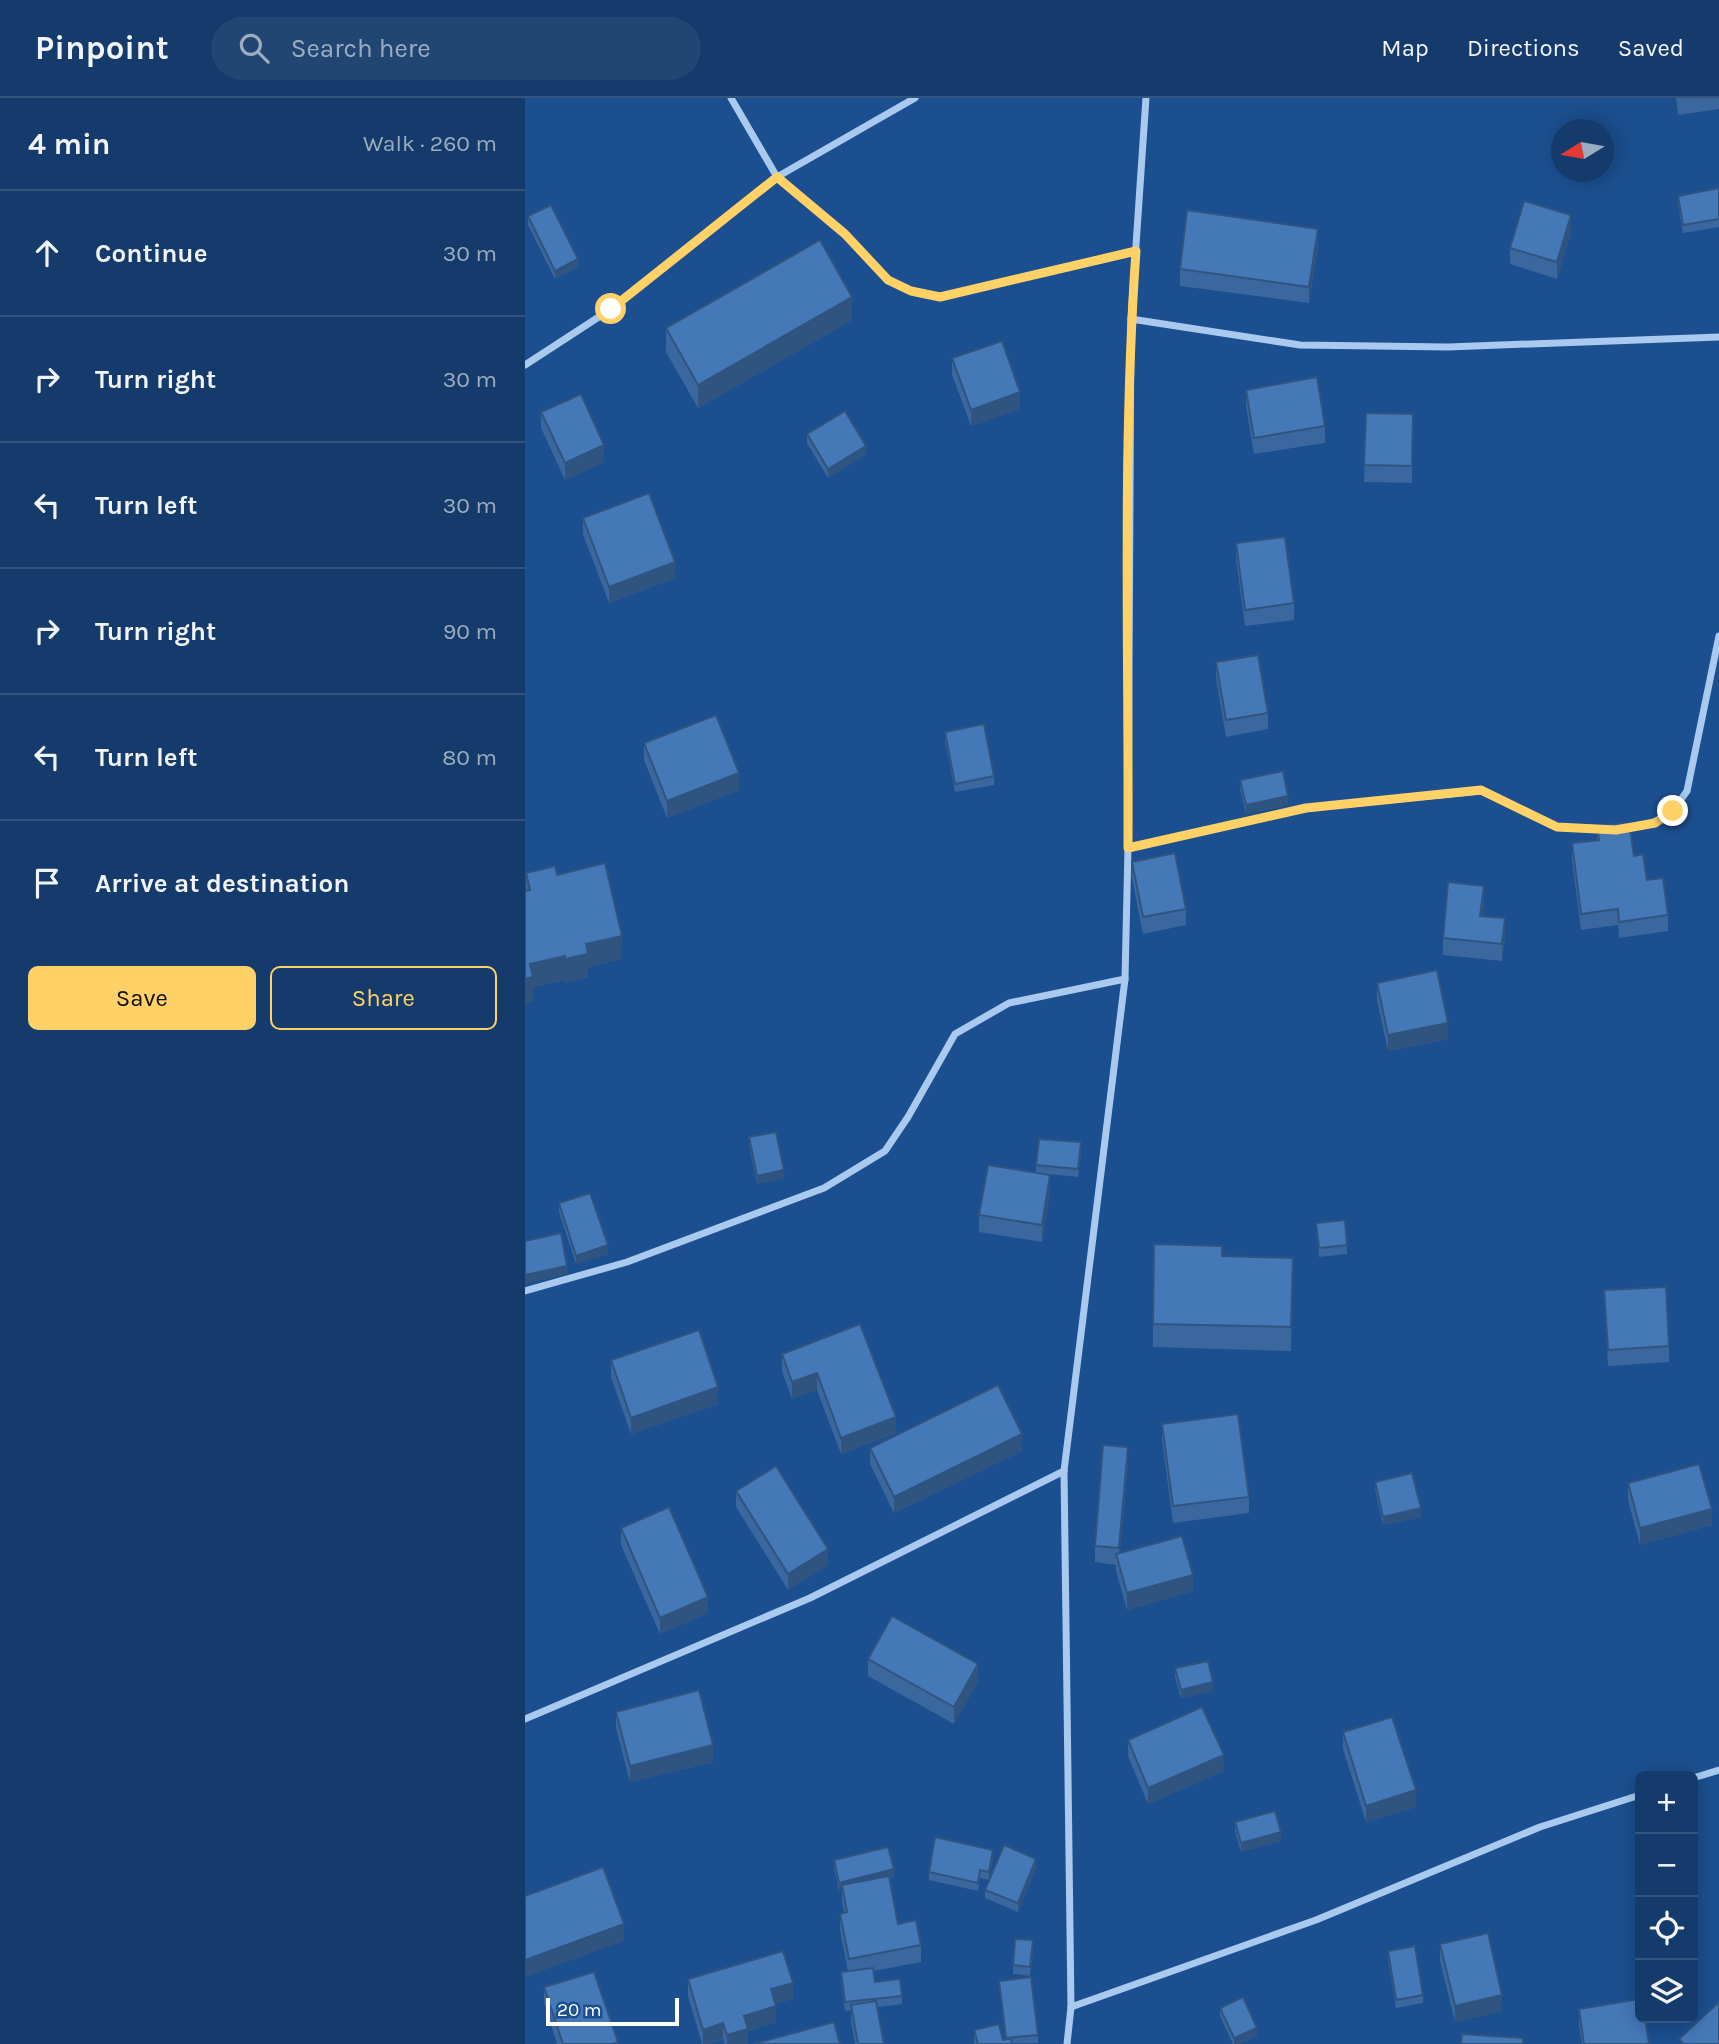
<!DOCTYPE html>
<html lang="en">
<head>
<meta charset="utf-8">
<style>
	:root { --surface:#143b6b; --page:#214673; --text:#f1f3f6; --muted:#9dadc1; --line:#33557e; --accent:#ffd166 }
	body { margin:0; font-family:Karla,sans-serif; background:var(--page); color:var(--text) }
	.controls { position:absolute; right:21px; bottom:21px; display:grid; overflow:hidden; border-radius:10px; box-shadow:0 4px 18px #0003 }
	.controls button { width:63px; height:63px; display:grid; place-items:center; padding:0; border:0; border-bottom:2px solid var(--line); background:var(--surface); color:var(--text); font:35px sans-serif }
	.compass { position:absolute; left:1026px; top:21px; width:63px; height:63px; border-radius:50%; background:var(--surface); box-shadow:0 4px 18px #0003; rotate:259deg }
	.scale { position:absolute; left:21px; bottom:18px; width:133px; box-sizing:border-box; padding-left:7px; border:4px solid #fff; border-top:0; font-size:19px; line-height:24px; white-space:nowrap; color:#fff; -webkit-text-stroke:5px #1b4f8f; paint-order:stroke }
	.stop { position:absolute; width:21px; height:21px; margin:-16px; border:5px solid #ffd166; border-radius:50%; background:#fff }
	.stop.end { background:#ffd166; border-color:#fff; box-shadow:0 2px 7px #0008 }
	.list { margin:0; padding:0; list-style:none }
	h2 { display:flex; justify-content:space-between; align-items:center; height:91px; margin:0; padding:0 28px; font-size:30px }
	h2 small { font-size:23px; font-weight:400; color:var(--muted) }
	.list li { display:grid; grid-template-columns:46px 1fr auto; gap:21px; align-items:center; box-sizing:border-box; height:126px; padding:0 28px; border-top:2px solid var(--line) }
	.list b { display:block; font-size:26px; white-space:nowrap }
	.list em { font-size:23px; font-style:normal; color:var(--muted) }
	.actions { display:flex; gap:14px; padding:21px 28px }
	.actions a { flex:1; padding:16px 0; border:2px solid var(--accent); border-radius:10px; text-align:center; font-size:24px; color:var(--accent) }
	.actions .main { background:var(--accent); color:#111 }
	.icon { flex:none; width:38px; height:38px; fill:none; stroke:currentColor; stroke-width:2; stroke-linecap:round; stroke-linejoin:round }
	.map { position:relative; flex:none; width:1194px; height:1946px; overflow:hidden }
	header { display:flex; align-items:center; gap:42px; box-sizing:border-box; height:98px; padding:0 35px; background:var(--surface); border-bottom:2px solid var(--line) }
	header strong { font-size:33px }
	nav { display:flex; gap:38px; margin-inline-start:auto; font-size:24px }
	.search { width:490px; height:63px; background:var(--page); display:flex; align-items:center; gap:18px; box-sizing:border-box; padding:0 24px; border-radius:38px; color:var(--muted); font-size:26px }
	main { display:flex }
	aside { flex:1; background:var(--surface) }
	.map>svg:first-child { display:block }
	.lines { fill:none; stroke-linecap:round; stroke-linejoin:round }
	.path { stroke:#a9c9ee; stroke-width:4.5; stroke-dasharray:3.5 5; stroke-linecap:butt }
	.street { stroke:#a9c9ee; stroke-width:7 }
	.wall { fill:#3a679d }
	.shaded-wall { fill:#305480 }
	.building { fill:#4478b7; stroke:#305480; stroke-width:2 }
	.route { stroke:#ffd166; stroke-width:9 }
</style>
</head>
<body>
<header>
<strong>Pinpoint</strong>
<div class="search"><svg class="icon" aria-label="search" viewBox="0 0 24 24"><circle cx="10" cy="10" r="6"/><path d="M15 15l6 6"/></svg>Search here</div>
<nav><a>Map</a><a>Directions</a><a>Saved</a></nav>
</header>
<main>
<aside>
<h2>4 min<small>Walk · 260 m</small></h2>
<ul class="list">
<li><svg class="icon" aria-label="ahead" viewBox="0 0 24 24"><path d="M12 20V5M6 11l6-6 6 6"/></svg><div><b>Continue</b></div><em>30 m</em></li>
<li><svg class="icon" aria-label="right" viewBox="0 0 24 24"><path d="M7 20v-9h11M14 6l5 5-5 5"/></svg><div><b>Turn right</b></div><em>30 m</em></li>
<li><svg class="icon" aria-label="left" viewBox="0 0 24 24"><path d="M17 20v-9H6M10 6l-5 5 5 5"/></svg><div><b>Turn left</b></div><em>30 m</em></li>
<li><svg class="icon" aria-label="right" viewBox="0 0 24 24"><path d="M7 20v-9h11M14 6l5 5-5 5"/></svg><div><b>Turn right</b></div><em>90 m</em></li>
<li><svg class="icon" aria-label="left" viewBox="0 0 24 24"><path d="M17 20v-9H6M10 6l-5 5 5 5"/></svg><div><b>Turn left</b></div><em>80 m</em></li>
<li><svg class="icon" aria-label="arrive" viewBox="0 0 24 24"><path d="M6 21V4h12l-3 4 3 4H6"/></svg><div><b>Arrive at destination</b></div></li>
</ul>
<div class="actions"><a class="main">Save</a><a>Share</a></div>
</aside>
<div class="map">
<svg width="1194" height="1946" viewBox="0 0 1194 1946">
	<rect width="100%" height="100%" fill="#1b4f8f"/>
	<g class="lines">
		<!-- path -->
		<polyline class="path" points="273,97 320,136 363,182 386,193 415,199 583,160"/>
		<!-- street -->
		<g class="street">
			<polyline points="206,0 252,79 390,0"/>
			<polyline points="606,221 775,247 923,249 1194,239"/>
			<polyline points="0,267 86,211 252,79"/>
			<path d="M1097 731C1132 725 1141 724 1162 693L1194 538"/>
			<polyline points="603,750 781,710 956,693 1032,729 1082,731"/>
			<polyline points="0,1193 102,1164 299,1090 360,1053 383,1019 430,936 484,905 600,881"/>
			<polyline points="0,1621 285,1500 539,1373"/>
			<polyline points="1168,1680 1194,1672"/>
			<polyline points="546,1909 791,1822 1015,1729 1115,1697"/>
			<polyline points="542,1946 546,1909 539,1373 600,881 603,750 606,221 621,0"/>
		</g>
	</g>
	<!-- wall -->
	<g class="wall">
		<polygon points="1151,0 1194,0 1194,11 1153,17"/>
		<polygon points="1194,90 1194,129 1158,135 1153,106 1153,98"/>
		<polygon points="3,118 53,169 30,181 3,127"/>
		<polygon points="1046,134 1032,181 985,166 985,150"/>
		<polygon points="793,147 784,205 655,188 655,171"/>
		<polygon points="327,222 173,310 141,254 141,230"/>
		<polygon points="427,260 495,311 446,328 427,277"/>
		<polygon points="721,292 800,328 800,345 729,356 721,308"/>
		<polygon points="16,314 79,364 40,382 16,330"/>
		<polygon points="841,315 888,316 887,385 839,384"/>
		<polygon points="282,336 341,356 303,380 282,345"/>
		<polygon points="58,420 150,480 84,505 58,436"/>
		<polygon points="711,445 769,505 769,522 720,528 711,461"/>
		<polygon points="691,564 743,615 743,631 701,639 691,580"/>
		<polygon points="420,634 469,678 469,687 430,694 420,642"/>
		<polygon points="119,645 214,692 142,720 119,662"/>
		<polygon points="715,682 763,707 721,716 715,691"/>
		<polygon points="1072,728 1109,758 1122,782 1143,817 1143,833 1094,840 1093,827 1056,832 1047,762 1047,745 1072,742"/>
		<polygon points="607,764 661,811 661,827 618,836 607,780"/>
		<polygon points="1,775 32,777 97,861 63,869 63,879 40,885 40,882 8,889 8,903 0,905 0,793 1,793"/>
		<polygon points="959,804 957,818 980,837 977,863 918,857 918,840"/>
		<polygon points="852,885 923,941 863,953 852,902"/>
		<polygon points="224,1039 259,1080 232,1086 224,1047"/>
		<polygon points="556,1053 553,1079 522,1076 525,1093 517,1144 454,1134 454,1117 511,1075 511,1067"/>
		<polygon points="34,1105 83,1156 51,1166 34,1114"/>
		<polygon points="791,1125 822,1147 822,1156 794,1159"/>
		<polygon points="697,1158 768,1160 766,1253 628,1249 628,1226"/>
		<polygon points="1079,1192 1144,1248 1144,1264 1083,1268"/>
		<polygon points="335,1226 371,1335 316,1356 292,1292 267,1301 257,1273 257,1256"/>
		<polygon points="86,1262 193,1306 106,1336 86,1279"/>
		<polygon points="637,1326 724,1399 724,1415 648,1425 637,1342"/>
		<polygon points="345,1350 497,1353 369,1415 345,1366"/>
		<polygon points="603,1365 595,1455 668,1493 602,1512 591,1473 591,1467 570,1464 570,1448"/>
		<polygon points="850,1384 896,1419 858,1427 850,1392"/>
		<polygon points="1103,1385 1187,1427 1115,1447 1103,1402"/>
		<polygon points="211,1393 303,1467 263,1492 211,1409"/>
		<polygon points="96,1430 183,1515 135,1536 96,1447"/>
		<polygon points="343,1561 453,1583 429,1626 343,1578"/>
		<polygon points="650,1570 688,1593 656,1600 650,1579"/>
		<polygon points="91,1614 188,1664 105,1684 91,1630"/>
		<polygon points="818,1634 891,1709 841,1724 818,1651"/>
		<polygon points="603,1642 699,1673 623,1706 603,1658"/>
		<polygon points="710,1724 756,1743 716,1754 710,1733"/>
		<polygon points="468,1761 464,1782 455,1780 453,1793 404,1782 404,1774"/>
		<polygon points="309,1762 369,1780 365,1781 373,1826 396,1847 396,1864 348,1873 350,1884 377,1898 377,1906 352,1909 359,1946 330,1946 326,1924 326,1912 320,1913 316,1883 316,1874 323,1874 315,1832 315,1816 319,1815 317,1803 317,1793 314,1793 309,1770"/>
		<polygon points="511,1770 493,1814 460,1800 460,1792"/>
		<polygon points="915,1846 977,1913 930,1924 915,1863"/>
		<polygon points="508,1851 505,1878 488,1876 488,1867"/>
		<polygon points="863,1853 898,1897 898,1905 871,1910 863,1861"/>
		<polygon points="1168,1862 1170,1874 1170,1882 1168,1883"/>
		<polygon points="163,1881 268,1901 250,1906 251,1924 223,1933 223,1946 200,1946 198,1942 184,1946 177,1946 163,1898"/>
		<polygon points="474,1883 513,1937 513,1945 449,1946 449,1932 478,1942 480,1942"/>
		<polygon points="19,1889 93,1946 32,1946 19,1905"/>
		<polygon points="695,1910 732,1938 714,1946 708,1946 695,1918"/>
		<polygon points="1054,1911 1124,1946 1057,1946 1054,1927"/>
	</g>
	<!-- shaded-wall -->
	<g class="shaded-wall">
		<polygon points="1046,117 1046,134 1032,181 1032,164"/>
		<polygon points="793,131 793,147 784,205 784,189"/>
		<polygon points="53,161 53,169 30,181 30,173"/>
		<polygon points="327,199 327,222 173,310 173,287"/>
		<polygon points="495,294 495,311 446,328 446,312"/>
		<polygon points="79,347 79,364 40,382 40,365"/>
		<polygon points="341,348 341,356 303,380 303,371"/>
		<polygon points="150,464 150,480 84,505 84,489"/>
		<polygon points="214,675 214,692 142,720 142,703"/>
		<polygon points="763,698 763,707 721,716 721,707"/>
		<polygon points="959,788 959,804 955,834 955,818"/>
		<polygon points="980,820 980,837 977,863 977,846"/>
		<polygon points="97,838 97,861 63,869 63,879 40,885 40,861 61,846"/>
		<polygon points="40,858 40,882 8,889 8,903 0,905 0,881 5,866"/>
		<polygon points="923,925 923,941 863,953 863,937"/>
		<polygon points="259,1072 259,1080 232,1086 232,1078"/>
		<polygon points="525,1077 525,1093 517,1144 517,1127"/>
		<polygon points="83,1147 83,1156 51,1166 51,1158"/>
		<polygon points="42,1168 42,1176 0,1186 0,1177"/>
		<polygon points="292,1275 292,1292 267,1301 267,1284"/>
		<polygon points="193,1289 193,1306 106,1336 106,1320"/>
		<polygon points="371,1319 371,1335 316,1356 316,1340"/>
		<polygon points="497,1336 497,1353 369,1415 369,1399"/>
		<polygon points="603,1349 603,1365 594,1467 594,1450"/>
		<polygon points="896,1410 896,1419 858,1427 858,1419"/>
		<polygon points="1187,1411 1187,1427 1115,1447 1115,1430"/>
		<polygon points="303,1451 303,1467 263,1492 263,1476"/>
		<polygon points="668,1477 668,1493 602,1512 602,1495"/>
		<polygon points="183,1499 183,1515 135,1536 135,1520"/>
		<polygon points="453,1566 453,1583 429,1626 429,1609"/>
		<polygon points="688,1584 688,1593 656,1600 656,1592"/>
		<polygon points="188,1647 188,1664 105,1684 105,1668"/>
		<polygon points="699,1657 699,1673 623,1706 623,1690"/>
		<polygon points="891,1692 891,1709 841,1724 841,1708"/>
		<polygon points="756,1734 756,1743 716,1754 716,1745"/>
		<polygon points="468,1752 468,1761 464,1782 464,1774"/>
		<polygon points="511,1761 511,1770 493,1814 493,1805"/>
		<polygon points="369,1771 369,1780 318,1793 317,1787 317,1793 314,1793 314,1785"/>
		<polygon points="99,1826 99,1843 0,1879 0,1862"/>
		<polygon points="268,1885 268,1901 246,1908 246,1891"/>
		<polygon points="977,1897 977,1913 930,1924 930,1908"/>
		<polygon points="251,1908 251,1924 223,1933 223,1946 202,1946 202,1937 219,1918"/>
		<polygon points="198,1925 198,1942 184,1946 178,1946 178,1932"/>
		<polygon points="732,1930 732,1938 714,1946 709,1946 709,1940"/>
	</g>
	<!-- building -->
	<g class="building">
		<polygon points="1194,90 1194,121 1158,127 1153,98"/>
		<polygon points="999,103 1046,117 1032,164 985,150"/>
		<polygon points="26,107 53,161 30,173 3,118"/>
		<polygon points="662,112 793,131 784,189 655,171"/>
		<polygon points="295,142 327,199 173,287 141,230"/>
		<polygon points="477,243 495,294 446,312 427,260"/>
		<polygon points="792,279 800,328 729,340 721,292"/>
		<polygon points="56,296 79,347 40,365 16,314"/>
		<polygon points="320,313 341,348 303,371 282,336"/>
		<polygon points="841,315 888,316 887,368 839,367"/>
		<polygon points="124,395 150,464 84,489 58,420"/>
		<polygon points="760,439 769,505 720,512 711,445"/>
		<polygon points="733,557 743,615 701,622 691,564"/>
		<polygon points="191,617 214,675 142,703 119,645"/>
		<polygon points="459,626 469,678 430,686 420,634"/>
		<polygon points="758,673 763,698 721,707 715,682"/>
		<polygon points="1104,724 1109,758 1118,756 1122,782 1138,780 1143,817 1094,824 1093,811 1056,816 1047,745 1074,742 1072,728"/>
		<polygon points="650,755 661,811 618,819 607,764"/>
		<polygon points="80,765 97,838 61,846 63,856 40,861 40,858 5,866 8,879 0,881 0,793 5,792 1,775 30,768 32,777"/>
		<polygon points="923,784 959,788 955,818 980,820 977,846 918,840"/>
		<polygon points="912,872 923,925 863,937 852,885"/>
		<polygon points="251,1034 259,1072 232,1078 224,1039"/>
		<polygon points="514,1041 556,1044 553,1071 511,1067"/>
		<polygon points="463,1067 525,1077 517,1127 454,1117"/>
		<polygon points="65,1095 83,1147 51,1158 34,1105"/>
		<polygon points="820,1122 822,1147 794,1150 791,1125"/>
		<polygon points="36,1135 42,1168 0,1177 0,1143"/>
		<polygon points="629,1146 697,1148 697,1158 768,1160 766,1229 628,1226"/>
		<polygon points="1141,1189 1144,1248 1083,1252 1079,1192"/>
		<polygon points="335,1226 371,1319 316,1340 292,1275 267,1284 257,1256"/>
		<polygon points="174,1232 193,1289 106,1320 86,1262"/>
		<polygon points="473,1287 497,1336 369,1399 345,1350"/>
		<polygon points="713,1316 724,1399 648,1408 637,1326"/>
		<polygon points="578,1347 603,1349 594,1450 570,1448"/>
		<polygon points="1174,1366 1187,1411 1115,1430 1103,1385"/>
		<polygon points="251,1368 303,1451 263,1476 211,1393"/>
		<polygon points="887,1375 896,1410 858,1419 850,1384"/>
		<polygon points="144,1409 183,1499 135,1520 96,1430"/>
		<polygon points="657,1438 668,1477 602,1495 591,1456"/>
		<polygon points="367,1518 453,1566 429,1609 343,1561"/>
		<polygon points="683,1563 688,1584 656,1592 650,1570"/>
		<polygon points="174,1592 188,1647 105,1668 91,1614"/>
		<polygon points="677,1609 699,1657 623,1690 603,1642"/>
		<polygon points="867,1619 891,1692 841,1708 818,1634"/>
		<polygon points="750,1713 756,1734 716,1745 710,1724"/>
		<polygon points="410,1739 468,1752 464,1774 455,1772 453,1785 404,1774"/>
		<polygon points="479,1747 511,1761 493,1805 460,1792"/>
		<polygon points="363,1749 369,1771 314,1785 309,1762"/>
		<polygon points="78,1769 99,1826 0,1862 0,1798"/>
		<polygon points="364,1778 373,1826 391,1822 396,1847 324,1861 315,1816 322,1814 317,1787"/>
		<polygon points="963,1835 977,1897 930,1908 915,1846"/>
		<polygon points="490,1841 508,1842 505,1869 488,1867"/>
		<polygon points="890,1848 898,1897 871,1902 863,1853"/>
		<polygon points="258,1853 268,1885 246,1891 251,1908 219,1918 223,1931 202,1937 198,1925 178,1932 163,1881"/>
		<polygon points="1168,1862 1170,1874 1168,1874"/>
		<polygon points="348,1870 350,1884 375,1881 377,1898 320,1904 316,1874"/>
		<polygon points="69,1874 93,1944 88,1946 38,1946 19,1889"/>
		<polygon points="506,1879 513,1937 481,1940 474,1883"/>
		<polygon points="718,1899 732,1930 709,1940 695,1910"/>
		<polygon points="1115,1901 1115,1920 1120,1920 1124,1946 1059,1946 1054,1911"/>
		<polygon points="351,1903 359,1946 333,1946 326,1907"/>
		<polygon points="1194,1904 1194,1946 1159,1946 1154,1941"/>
		<polygon points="309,1924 315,1946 228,1946"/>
		<polygon points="474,1926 478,1942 486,1940 487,1946 453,1946 449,1932"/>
		<polygon points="937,1936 998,1940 998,1946 936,1946"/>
	</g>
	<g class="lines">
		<!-- route -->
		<path class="route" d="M86 211 252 79 320 136 363 182 386 193 415 199 611 153C597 351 604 552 603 750L781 710 956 692 1032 729 1091 732 1130 725 1148 713"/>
	</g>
</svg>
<div class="controls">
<button>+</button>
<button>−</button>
<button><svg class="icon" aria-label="locate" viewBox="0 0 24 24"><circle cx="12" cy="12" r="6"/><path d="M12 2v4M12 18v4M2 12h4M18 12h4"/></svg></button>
<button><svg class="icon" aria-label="layers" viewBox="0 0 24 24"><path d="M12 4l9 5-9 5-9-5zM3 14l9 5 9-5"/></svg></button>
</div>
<svg class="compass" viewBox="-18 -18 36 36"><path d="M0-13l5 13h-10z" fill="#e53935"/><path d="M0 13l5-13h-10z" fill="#9dadc1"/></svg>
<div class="scale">20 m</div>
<div class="stop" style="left:86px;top:211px"></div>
<div class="stop end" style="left:1148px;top:713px"></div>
</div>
</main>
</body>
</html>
